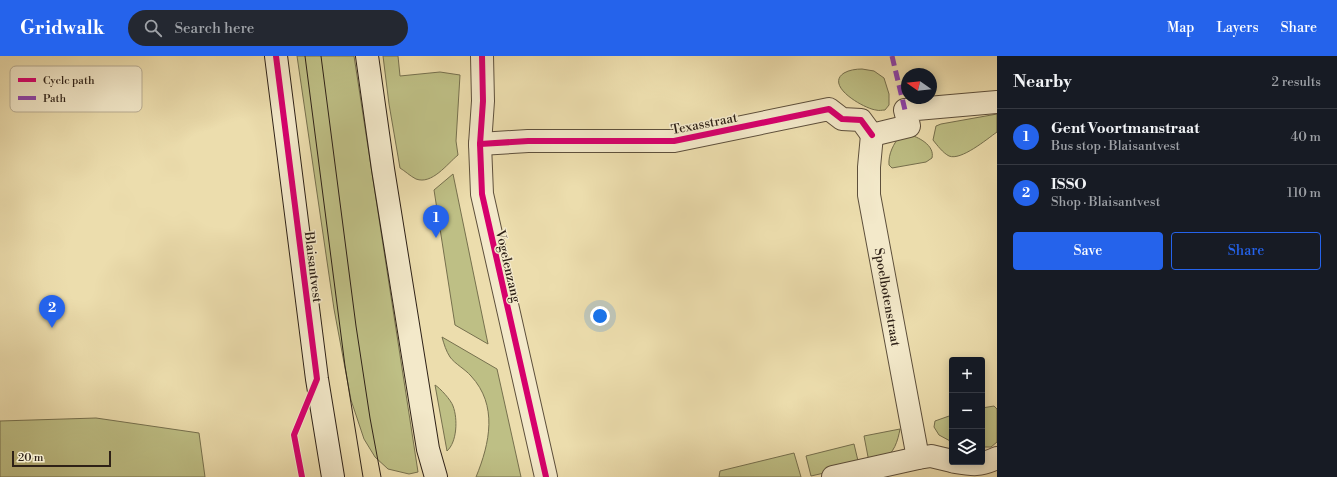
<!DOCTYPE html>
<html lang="en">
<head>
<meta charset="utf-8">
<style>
	:root { --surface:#171b24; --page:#242831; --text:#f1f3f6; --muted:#9ea1a6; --line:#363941; --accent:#2563eb }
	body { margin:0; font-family:"Libre Bodoni",serif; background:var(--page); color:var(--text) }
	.controls { position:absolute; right:12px; bottom:12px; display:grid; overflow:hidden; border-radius:4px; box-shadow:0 2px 10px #0003 }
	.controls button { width:36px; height:36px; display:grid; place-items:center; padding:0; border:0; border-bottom:1px solid var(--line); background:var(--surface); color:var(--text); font:20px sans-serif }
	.compass { position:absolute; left:901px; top:12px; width:36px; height:36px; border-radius:50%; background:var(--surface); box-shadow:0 2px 10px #0003; rotate:284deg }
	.scale { position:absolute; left:12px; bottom:10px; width:99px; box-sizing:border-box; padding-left:4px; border:2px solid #2e2117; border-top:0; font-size:11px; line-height:14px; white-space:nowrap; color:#2e2117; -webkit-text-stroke:3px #f3e9ca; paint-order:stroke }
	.you { position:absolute; left:600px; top:260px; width:14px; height:14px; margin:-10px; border:3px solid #fff; border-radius:50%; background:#1a73e8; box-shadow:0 0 0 6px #1a73e833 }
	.badge { display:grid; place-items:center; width:26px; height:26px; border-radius:50%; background:var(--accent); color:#fff; font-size:13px; font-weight:700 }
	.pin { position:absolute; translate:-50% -33px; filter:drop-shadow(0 1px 2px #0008) }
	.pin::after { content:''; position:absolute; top:21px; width:14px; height:12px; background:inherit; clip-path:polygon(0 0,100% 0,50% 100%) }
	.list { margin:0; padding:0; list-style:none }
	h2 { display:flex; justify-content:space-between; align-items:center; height:52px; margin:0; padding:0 16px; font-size:17px }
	h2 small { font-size:13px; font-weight:400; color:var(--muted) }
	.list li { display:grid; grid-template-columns:26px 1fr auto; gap:12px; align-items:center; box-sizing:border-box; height:56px; padding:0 16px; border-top:1px solid var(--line) }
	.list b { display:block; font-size:15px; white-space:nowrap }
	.list p { margin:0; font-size:13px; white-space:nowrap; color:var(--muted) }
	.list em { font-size:13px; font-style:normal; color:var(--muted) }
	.actions { display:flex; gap:8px; padding:12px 16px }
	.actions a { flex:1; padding:9px 0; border:1px solid var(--accent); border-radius:4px; text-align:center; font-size:14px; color:var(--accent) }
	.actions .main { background:var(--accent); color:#fff }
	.icon { flex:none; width:22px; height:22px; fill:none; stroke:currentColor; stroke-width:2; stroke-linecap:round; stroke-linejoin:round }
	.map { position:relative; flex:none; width:997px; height:421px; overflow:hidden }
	header { display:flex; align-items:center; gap:24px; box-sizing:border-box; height:56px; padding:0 20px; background:var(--accent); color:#fff }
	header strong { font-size:19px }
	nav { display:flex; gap:22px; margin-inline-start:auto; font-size:14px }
	.search { width:280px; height:36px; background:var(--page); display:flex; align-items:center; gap:10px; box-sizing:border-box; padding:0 14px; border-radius:22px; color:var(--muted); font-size:15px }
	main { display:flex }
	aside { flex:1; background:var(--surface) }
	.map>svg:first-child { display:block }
	.green { fill:#bebf85; stroke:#76704e }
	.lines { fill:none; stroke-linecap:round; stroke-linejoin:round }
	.street-casing { stroke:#5e503c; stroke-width:24 }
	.secondary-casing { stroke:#2e2117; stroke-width:24 }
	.street { stroke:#f3e9ca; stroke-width:22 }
	.secondary { stroke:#f3e9ca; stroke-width:22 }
	.tram { stroke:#2e2117; stroke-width:1 }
	.quiet { stroke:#8e44ad; stroke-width:5; stroke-dasharray:10 5; stroke-linecap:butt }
	.cycleway-casing { stroke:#f3e9ca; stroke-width:8 }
	.cycleway { stroke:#d6006c; stroke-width:6 }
	.labels { text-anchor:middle; stroke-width:3; stroke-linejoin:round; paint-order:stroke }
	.street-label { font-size:13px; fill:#2e2117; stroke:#f3e9ca }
	.key { fill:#f3e9ca; stroke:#b8ad94; stroke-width:1 }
	.key-label { font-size:11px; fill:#2e2117 }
</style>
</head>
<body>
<header>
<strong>Gridwalk</strong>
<div class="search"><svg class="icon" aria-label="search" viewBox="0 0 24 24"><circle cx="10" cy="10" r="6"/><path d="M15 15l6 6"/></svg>Search here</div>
<nav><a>Map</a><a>Layers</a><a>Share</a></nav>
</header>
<main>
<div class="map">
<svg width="997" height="421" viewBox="0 0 997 421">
	<rect width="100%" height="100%" fill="#ecddad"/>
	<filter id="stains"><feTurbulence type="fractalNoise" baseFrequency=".005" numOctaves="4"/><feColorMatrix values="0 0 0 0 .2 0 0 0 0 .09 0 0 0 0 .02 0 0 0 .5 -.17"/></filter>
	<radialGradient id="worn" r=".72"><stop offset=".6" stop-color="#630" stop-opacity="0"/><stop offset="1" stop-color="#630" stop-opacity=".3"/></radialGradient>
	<!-- green -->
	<g class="green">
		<polygon points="297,0 354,0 418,416 409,418 388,413 375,401 364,383 351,344 334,253"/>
		<path d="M383 0H398L400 20 440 16 460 19 456 85 458 99C447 108 432 129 416 123 410 120 405 115 400 112L389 48Z"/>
		<path d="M862 13 874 15 884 22 889 38V49L885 54C882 54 879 55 876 54 865 53 824 30 844 17 849 14 856 13 862 13Z"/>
		<path d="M997 58V76C987 83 961 105 949 100 943 97 937 89 933 84L936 70 941 68Z"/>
		<path d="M908 78C918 81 935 89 932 102L926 106 892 112 889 109C888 98 894 87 900 80Z"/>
		<polygon points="453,118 488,288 455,269 434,134"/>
		<path d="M442 281 497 313 521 421H476C490 387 498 349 471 320 465 313 455 308 450 301 446 295 444 288 442 281Z"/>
		<path d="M435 329C440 332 451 344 453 350 458 363 457 386 447 395Z"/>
		<polygon points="994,350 997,353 997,386 991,391 982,391 982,352"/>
		<polygon points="952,359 952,386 939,379 934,371 935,365"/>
		<polygon points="96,362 199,377 205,421 0,421 0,365"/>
		<path d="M900 373C898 384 894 399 882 403 878 405 873 405 869 406L864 380Z"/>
		<polygon points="854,388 859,409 811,420 806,400"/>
		<polygon points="794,397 801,421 719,421 720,415"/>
	</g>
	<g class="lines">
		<!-- street casing -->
		<g class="street-casing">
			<g id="street">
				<polyline points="482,0 483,45 480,88 482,138 546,421"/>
				<polyline points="872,79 869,111 869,139 918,402"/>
				<polyline points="872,79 909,70 905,54 997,46"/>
				<polyline points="480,88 528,85 674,85 829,53 842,63 861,64 872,79"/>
				<path d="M955 406C973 409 980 410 997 402"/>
				<polyline points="833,421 918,402 931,400 952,405"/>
			</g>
		</g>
		<!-- secondary casing -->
		<g class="secondary-casing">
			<g id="secondary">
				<polyline points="276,0 317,323 333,421"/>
				<polyline points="367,0 383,113 428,393 436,421"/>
			</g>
		</g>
		<!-- street -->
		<use href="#street" class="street"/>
		<!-- secondary -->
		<use href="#secondary" class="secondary"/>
		<!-- tram -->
		<g class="tram">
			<polyline points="305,0 345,310 363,421"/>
			<polyline points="321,0 356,270 370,362 381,421"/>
		</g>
		<!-- quiet -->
		<polyline class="quiet" points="892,0 905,54"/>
		<!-- cycleway casing -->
		<g class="cycleway-casing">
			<g id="cycleway">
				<polyline points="276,0 317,323 294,379 302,421"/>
				<polyline points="482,0 483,45 480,88 482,138 546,421"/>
				<polyline points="480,88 528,85 674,85 829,53 842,63 861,64 872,79"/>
			</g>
		</g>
		<!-- cycleway -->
		<use href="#cycleway" class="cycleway"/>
	</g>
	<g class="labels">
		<!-- street labels -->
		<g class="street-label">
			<text transform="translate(704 67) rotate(-11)" y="5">Texasstraat</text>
			<text transform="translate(509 210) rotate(77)" y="5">Vogelenzang</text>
			<text transform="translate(314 211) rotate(83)" y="5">Blaisantvest</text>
			<text transform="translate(888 241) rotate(80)" y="5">Spoelbotenstraat</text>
		</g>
	</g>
	<!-- legend -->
	<rect x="10" y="10" width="132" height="46" rx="6" class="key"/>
	<rect x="18" y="22" width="18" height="4" fill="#d6006c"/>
	<rect x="18" y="40" width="18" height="4" fill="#8e44ad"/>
	<g class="key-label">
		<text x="43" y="28">Cycle path</text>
		<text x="43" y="46">Path</text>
	</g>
	<rect width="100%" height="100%" filter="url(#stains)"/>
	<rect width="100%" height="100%" fill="url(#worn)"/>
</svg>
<div class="controls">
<button>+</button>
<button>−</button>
<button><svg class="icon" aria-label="layers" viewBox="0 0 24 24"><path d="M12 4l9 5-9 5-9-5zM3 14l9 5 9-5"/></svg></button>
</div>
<svg class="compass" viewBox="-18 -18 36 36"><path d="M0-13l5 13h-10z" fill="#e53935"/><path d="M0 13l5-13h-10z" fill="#9ea1a6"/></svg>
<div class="scale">20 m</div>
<div class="you"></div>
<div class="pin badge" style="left:436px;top:182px">1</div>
<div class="pin badge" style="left:52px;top:272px">2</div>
</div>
<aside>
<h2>Nearby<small>2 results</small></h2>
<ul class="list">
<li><span class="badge">1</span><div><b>Gent Voortmanstraat</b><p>Bus stop · Blaisantvest</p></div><em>40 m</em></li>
<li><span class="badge">2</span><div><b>ISSO</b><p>Shop · Blaisantvest</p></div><em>110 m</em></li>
</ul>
<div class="actions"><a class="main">Save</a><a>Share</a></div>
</aside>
</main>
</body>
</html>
